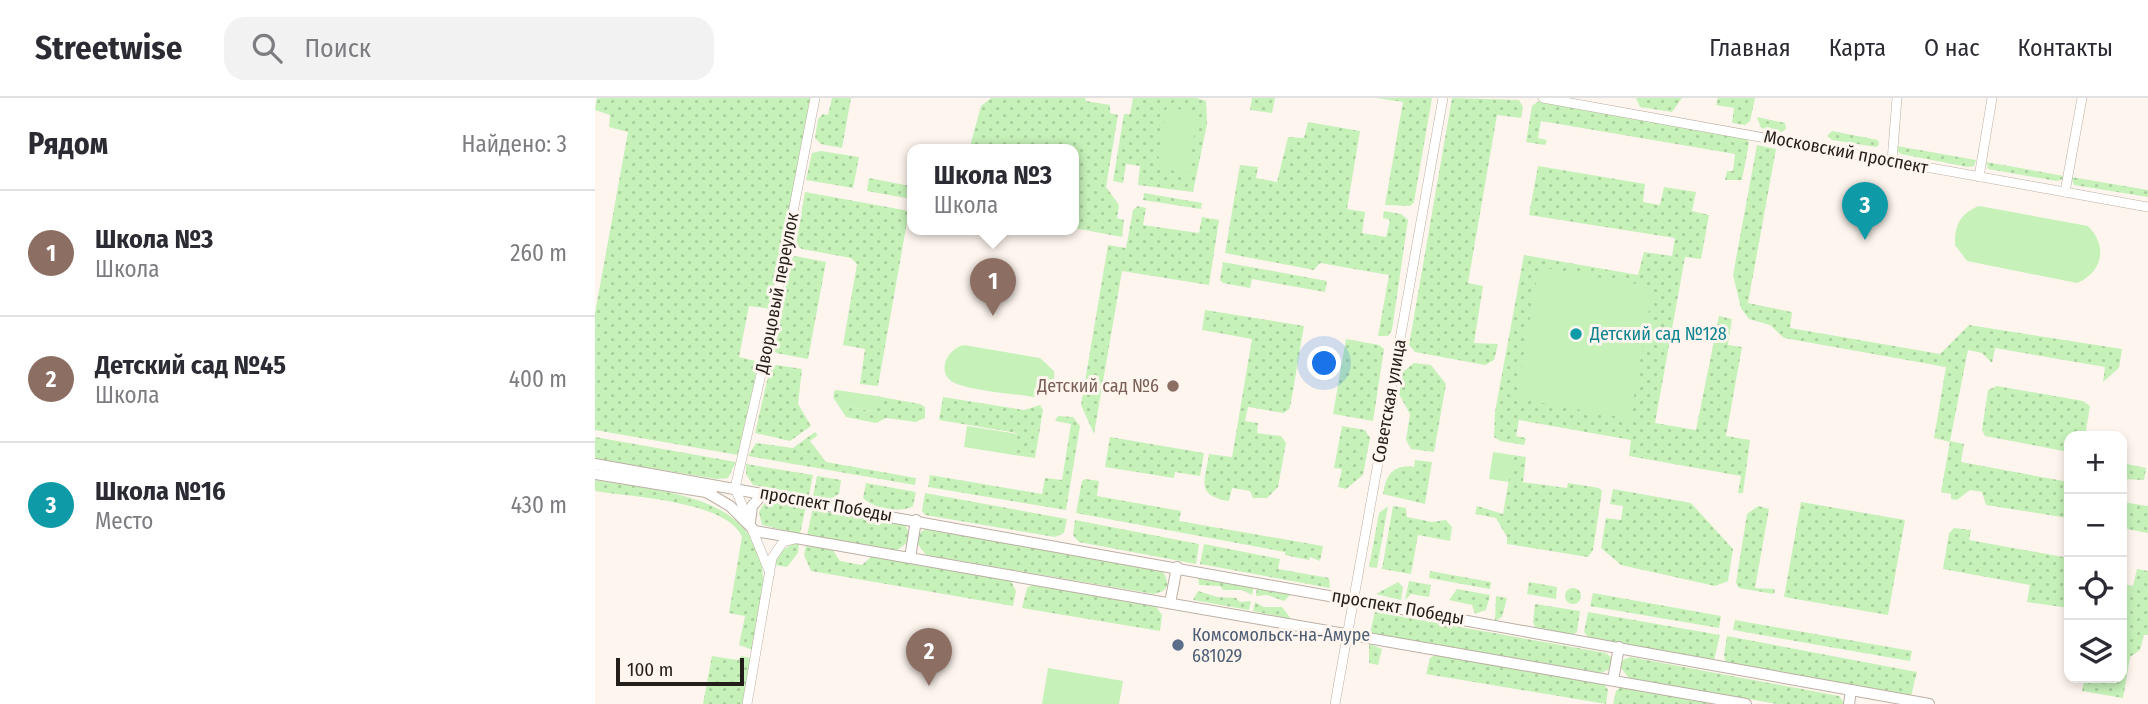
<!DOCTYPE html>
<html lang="ru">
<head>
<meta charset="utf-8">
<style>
	:root { --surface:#fff; --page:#f2f2f3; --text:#2b2b33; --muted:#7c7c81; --line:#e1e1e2; --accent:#8c3aa8 }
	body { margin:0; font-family:"Fira Sans Condensed",sans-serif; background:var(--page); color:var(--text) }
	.controls { position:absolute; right:21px; bottom:21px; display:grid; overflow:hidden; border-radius:14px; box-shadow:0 4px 10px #0003 }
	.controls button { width:63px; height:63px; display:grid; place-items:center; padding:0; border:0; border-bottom:2px solid var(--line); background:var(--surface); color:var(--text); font:35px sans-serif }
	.scale { position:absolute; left:21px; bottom:18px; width:128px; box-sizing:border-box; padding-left:7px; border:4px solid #231e19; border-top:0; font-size:19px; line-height:24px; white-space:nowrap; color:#231e19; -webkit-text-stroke:5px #fef5ee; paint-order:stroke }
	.you { position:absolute; left:730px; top:266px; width:24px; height:24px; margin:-18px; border:5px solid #fff; border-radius:50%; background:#1a73e8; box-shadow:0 0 0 10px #1a73e833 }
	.badge { display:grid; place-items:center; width:46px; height:46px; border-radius:50%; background:var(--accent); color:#fff; font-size:23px; font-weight:700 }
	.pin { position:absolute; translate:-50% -58px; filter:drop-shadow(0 2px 4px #0008) }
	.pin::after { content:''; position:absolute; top:37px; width:24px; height:21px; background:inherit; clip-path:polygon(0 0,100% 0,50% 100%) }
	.popup { position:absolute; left:312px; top:46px; width:172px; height:91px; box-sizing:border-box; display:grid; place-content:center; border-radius:14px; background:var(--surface); filter:drop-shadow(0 2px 5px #0005); font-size:23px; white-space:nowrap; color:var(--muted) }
	.popup b { font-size:26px; color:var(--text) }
	.popup::after { content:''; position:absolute; left:50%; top:100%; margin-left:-14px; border:14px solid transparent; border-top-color:var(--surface) }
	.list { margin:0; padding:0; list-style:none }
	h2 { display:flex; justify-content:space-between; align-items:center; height:91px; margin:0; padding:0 28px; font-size:30px }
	h2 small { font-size:23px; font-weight:400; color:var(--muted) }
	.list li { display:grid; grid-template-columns:46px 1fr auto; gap:21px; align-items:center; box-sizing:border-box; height:126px; padding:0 28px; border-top:2px solid var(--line) }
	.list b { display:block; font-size:26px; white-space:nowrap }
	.list p { margin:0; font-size:23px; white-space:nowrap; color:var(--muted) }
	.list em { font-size:23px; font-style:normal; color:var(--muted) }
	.icon { flex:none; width:38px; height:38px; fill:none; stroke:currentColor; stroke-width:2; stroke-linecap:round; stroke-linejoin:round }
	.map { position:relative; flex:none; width:1553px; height:606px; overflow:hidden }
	header { display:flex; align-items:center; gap:42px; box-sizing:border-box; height:98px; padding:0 35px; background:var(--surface); border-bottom:2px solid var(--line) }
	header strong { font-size:33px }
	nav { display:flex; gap:38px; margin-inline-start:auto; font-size:24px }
	.search { width:490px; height:63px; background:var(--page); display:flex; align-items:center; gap:18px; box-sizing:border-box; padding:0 24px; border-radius:21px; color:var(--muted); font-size:26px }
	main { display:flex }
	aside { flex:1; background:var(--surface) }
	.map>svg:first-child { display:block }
	.grass { fill:url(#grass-dots) }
	.park { fill:#c6f1b9 }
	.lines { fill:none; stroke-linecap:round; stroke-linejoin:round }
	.minor-casing { stroke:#bcafa3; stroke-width:10 }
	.major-casing { stroke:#bcafa3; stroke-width:12 }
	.minor { stroke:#fff; stroke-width:9 }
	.major { stroke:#fff; stroke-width:10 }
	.culture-dot { fill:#0f9aa8; stroke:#fef5ee; stroke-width:2.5 }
	.education-dot { fill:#8d6e63; stroke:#fef5ee; stroke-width:2.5 }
	.service-dot { fill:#5c6f8a; stroke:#fef5ee; stroke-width:2.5 }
	.labels { text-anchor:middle; stroke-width:6; stroke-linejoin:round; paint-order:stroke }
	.street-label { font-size:18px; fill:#231e19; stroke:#fef5ee }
	.culture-label { font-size:18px; fill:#0d838f; stroke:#fef5ee; text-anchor:start }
	.education-label { font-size:18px; fill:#785e54; stroke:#fef5ee; text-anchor:end }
	.service-label { font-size:18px; fill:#4e5e75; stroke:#fef5ee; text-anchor:start }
</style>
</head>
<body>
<header>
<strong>Streetwise</strong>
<div class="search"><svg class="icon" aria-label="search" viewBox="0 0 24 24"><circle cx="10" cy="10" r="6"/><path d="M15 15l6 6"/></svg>Поиск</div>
<nav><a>Главная</a><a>Карта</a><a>О нас</a><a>Контакты</a></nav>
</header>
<main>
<aside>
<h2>Рядом<small>Найдено: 3</small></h2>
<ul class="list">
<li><span class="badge" style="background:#8d6e63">1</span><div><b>Школа №3</b><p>Школа</p></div><em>260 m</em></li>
<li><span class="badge" style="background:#8d6e63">2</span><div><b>Детский сад №45</b><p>Школа</p></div><em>400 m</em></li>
<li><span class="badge" style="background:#0f9aa8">3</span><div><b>Школа №16</b><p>Место</p></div><em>430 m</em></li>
</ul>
</aside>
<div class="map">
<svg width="1553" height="606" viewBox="0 0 1553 606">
	<defs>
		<pattern id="grass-dots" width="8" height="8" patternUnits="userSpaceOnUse" patternTransform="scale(1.75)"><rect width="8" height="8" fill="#c6f1b9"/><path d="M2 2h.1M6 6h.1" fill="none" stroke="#aace9e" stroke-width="1.8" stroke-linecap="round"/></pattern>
	</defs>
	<rect width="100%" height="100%" fill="#fef5ee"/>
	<!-- grass -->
	<g class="grass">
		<polygon points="2,0 216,0 176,211 154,208 144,259 160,263 163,267 143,357 0,332 0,215 33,34 14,29 15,17 0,12"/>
		<polygon points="237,0 256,0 247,50 226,46 220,40 223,21 228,16 233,17"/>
		<polygon points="396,0 490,0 491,3 515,7 515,15 523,17 511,89 524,107 522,120 529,122 527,139 479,130 478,52 374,52 386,8"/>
		<polygon points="538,0 601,0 611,3 612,26 598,94 543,87 545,68 531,66 528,85 518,83 529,16 535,16"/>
		<polygon points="657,0 680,0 677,15 655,12"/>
		<polygon points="781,0 837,0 819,104 815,108 790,107 808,4"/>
		<polygon points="857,0 924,2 928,9 926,20 902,17 873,185 888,188 879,245 903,246 899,262 890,267 820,254 814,247"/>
		<polygon points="1041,0 1087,0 1077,14 1045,9"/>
		<polygon points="1123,0 1160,0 1155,23 1150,27 1137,25 1139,10 1121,7"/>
		<polygon points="945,2 1151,38 1154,45 1147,82 1130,82 1132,73 1138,73 1140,56 946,23 943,40 952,42 950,47 931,44 937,8"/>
		<polygon points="1162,19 1190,25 1191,31 1187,34 1166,30"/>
		<polygon points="713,24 765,33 752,111 770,114 767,135 791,139 795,122 788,120 789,113 806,116 813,122 797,232 793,238 783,238 794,177 725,165 719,172 630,155 645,67 663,69 661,80 682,84 693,39 709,40"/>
		<polygon points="1237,33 1283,42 1284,47 1281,49 1237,42 1232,38"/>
		<polygon points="1162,47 1181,51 1153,205 1197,214 1195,230 1345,256 1374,227 1527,251 1524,270 1508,284 1510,269 1400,250 1397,265 1387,255 1373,252 1355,343 1369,346 1366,364 1474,384 1473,420 1391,407 1387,394 1375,392 1362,402 1356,401 1356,396 1346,394 1355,344 1339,340 1351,269 1189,240 1175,227 1154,221 1146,210 1138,177"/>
		<polygon points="1302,48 1381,62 1379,68 1373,69 1306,56 1302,53"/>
		<polygon points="226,53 264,59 258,90 211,82 217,55"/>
		<polygon points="1391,64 1469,78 1469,81 1461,83 1393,71"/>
		<polygon points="943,68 1050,86 1048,104 1065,107 1069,89 1101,94 1097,113 1114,117 1106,161 1090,159 1060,325 1101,332 1124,218 1137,221 1133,247 1147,249 1131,338 1155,342 1148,395 1143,395 1146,378 1034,358 1036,342 924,322 921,338 931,340 929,347 905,343 899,339 900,314 929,157 1043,177 1049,154 1077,158 1080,140 934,117"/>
		<polygon points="317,78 317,101 272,93 274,80 315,88"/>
		<polygon points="1476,79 1553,92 1553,99 1479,87"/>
		<polygon points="210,94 314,113 283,288 265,286 270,251 248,247 262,166 256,160 207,151 201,147"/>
		<polygon points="549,95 607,105 606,111 548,102"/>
		<polygon points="543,108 551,110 548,127 604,135 607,119 624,122 614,187 527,173 499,336 486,307 513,147 531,150 538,112"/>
		<polygon points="200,158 231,164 213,261 181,255 178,250 196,161"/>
		<polygon points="628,164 732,183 730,194 657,181 655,190 628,185 625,182"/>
		<path d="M610 212 709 228 695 310 689 315 653 309 650 323 663 325 662 335 686 338 691 345 683 389 672 400H658L655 393 637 390 634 403C600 397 610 383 614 356L637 359 657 241 607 232Z"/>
		<polygon points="751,241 784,247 789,251 778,323 738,316"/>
		<polygon points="819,265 836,267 851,286 839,354 816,351 811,342 815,316 804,296 808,274"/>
		<polygon points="182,267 207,271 203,306 216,328 195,343 160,335 175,270"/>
		<polygon points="1402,288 1488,303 1495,308 1490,338 1474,338 1474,354 1390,338 1387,332 1393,292"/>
		<polygon points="240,292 249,293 247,308 278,313 281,298 325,306 330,309 330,320 321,324 291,320 281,325 251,319 238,299"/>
		<polygon points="348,299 429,312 445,307 448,312 440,360 419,357 422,335 344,322"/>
		<polygon points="463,318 478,319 485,328 471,412 333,389 335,377 447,396 450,380 467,382 476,326 460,323"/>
		<polygon points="747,328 770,332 775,340 768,377 751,391 743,389 747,371 739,370"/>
		<polygon points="220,334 223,337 215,343 231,364 321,380 320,387 153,358 161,345 198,350"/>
		<polygon points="0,339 141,364 133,380 122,381 0,361"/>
		<polygon points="515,339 609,355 605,378 580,374 579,380 510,369"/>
		<polygon points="918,357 931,359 928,384 972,390 973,385 1004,390 1007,393 998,452 993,459 912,446 912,439 901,420 880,416 882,408 908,416"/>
		<path d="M820 362 837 364 830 406 788 396C791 377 798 366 819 369Z"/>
		<polygon points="1527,365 1551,370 1549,382 1527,381"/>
		<polygon points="151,366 218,377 214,397 158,387 151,376"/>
		<polygon points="222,378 246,382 244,396 235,401 218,398"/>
		<polygon points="490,381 504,383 502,398 586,413 584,423 728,448 725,463 715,459 714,462 690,457 690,454 481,415 487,383"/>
		<path d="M0 382C68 394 175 396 168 494 167 513 161 533 158 552L144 547 150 518 134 515 147 439C132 403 36 399 0 393Z"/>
		<path d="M271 385 321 394 318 408C306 416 278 410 268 400Z"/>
		<polygon points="1018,391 1096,405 1138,451 1133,483 1120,488 1026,467 1006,450 1011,420 1026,422 1028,408 1015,406"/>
		<polygon points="330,395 472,421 469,435 460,439 330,417 327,413"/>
		<polygon points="175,402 211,408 205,436 167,427 164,414 168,407"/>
		<polygon points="1206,404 1310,422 1293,517 1189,499"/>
		<polygon points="1527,404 1553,408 1553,435 1527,430"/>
		<polygon points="793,408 782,470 774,469 784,415"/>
		<polygon points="798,408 811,410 812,419 837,424 851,422 857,429 855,443 823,437 816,476 787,471"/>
		<polygon points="1163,408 1174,411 1160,490 1180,491 1179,496 1144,490 1141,485 1152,416"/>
		<polygon points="218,409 310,427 314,435 312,445 302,452 212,438"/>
		<polygon points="480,422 604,446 601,466 484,444 478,437"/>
		<polygon points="332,429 563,469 570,477 573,487 568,493 559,496 331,457 322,445 324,436"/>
		<polygon points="1359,430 1376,432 1374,442 1474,460 1474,510 1432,504 1435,487 1348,471 1354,435"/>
		<polygon points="197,446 204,446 203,455 192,469 180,467 182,456"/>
		<polygon points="609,446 685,461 683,471 734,480 735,490 605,466"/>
		<polygon points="211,447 238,452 245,463 267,467 277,458 416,483 421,493 418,508 216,473 209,457"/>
		<polygon points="1542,471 1553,473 1553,537 1549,537 1545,552 1535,559 1528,600 1487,593 1490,580 1527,580 1527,486 1538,488"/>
		<polygon points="835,473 896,484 895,491 834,480"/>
		<polygon points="603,477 659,487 657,497 647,492 628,492 625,488 604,487"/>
		<polygon points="814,483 836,487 834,499 816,496 810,502"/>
		<polygon points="803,484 808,489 806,502 781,496"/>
		<polygon points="934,484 962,489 961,501 932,496"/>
		<polygon points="439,486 560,507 567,517 565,533 427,510 432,490"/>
		<polygon points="662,488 697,495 689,503 672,497 661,498"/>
		<circle cx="978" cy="498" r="8"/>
		<polygon points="862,491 895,497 891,512 880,516 877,507 854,502"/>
		<polygon points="603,493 622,499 641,500 645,504 656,503 654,512 598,502"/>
		<polygon points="998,495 1126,518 1124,530 995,508"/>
		<polygon points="901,498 912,500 907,519 900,523"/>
		<polygon points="660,504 669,509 687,509 696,521 658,513"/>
		<polygon points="940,506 985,513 982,534 975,538 941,531 938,524"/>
		<polygon points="780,514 1011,555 1017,560 1015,571 1006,575 775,535"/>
		<polygon points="993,514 1125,537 1119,562 995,541 989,534"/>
		<polygon points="1140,522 1317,553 1315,563 1138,532"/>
		<polygon points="1132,538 1322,574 1316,598 1131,566 1129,557"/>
		<polygon points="774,546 787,551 783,567 774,565"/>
		<polygon points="840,557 1009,586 1013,592 1011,606 831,576 835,560"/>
		<polygon points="117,558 143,562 146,558 156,560 148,606 108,606"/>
		<polygon points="1035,559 1244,598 1250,606 1182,606 1034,580 1025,569 1028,562"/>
		<polygon points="1026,589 1124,606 1018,606 1021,593"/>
	</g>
	<!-- park -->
	<g class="park">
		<polygon points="572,9 603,15 593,75 562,70"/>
		<path d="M1384 108 1493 128C1513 148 1508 174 1482 185L1372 163 1360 147C1359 127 1366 115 1384 108Z"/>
		<polygon points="944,169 1058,189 1035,321 921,300"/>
		<path d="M369 247 445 260 459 273C461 288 453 298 438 299 414 295 385 294 362 286 340 278 350 251 369 247Z"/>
		<polygon points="249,293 281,298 279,313 246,308"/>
		<polygon points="372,328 423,336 419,357 369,349"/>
		<polygon points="898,354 918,357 914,384 894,381"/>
		<polygon points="453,570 528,583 524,606 447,606"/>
	</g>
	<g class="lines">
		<!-- minor casing -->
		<g class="minor-casing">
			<g id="minor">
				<polyline points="948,0 1553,109"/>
				<polyline points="1297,63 1302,0"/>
				<polyline points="1384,79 1397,0"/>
				<polyline points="1470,94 1487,0"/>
				<polyline points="175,475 140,390 170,259 220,0"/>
				<polyline points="152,606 177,460 188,444 200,441"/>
				<polyline points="740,606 848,0"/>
			</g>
		</g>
		<!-- major casing -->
		<g class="major-casing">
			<g id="major">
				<polyline points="0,366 1334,606"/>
				<polyline points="0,376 117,395"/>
				<polyline points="113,395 135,408 160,433 1151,606"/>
				<polyline points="155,424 157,408 169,395"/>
				<polyline points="315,460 321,422"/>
				<polyline points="575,505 582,469"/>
				<polyline points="1018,582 1024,549"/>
				<polyline points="1254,606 1256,592"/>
			</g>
		</g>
		<!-- minor -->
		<use href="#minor" class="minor"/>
		<!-- major -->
		<use href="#major" class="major"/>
	</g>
	<!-- markers -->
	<circle class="culture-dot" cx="981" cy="236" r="7"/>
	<circle class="education-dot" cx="578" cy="288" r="7"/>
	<circle class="service-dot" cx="583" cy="547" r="7"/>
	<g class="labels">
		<!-- street labels -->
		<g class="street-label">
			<text transform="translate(1251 54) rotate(11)" y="6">Московский проспект</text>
			<text transform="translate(182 195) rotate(-79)" y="6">Дворцовый переулок</text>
			<text transform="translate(794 303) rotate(-80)" y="6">Советская улица</text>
			<text transform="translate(231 406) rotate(10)" y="6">проспект Победы</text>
			<text transform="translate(803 509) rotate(10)" y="6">проспект Победы</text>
		</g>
		<!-- culture labels -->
		<g class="culture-label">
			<text x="995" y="242">Детский сад №128</text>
		</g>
		<!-- education labels -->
		<g class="education-label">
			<text x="564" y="294">Детский сад №6</text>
		</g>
		<!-- service labels -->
		<g class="service-label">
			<text x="597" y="543">Комсомольск-на-Амуре<tspan x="597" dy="21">681029</tspan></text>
		</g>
	</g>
</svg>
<div class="controls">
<button>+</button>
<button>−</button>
<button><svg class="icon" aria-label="locate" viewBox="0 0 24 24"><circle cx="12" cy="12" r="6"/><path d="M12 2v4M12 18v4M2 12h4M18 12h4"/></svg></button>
<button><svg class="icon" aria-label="layers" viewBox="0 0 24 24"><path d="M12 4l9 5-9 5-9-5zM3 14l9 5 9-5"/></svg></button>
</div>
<div class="scale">100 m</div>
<div class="you"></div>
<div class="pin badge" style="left:398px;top:218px;background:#8d6e63">1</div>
<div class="popup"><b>Школа №3</b>Школа</div>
<div class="pin badge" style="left:334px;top:588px;background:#8d6e63">2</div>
<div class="pin badge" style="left:1270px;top:142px;background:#0f9aa8">3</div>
</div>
</main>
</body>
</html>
